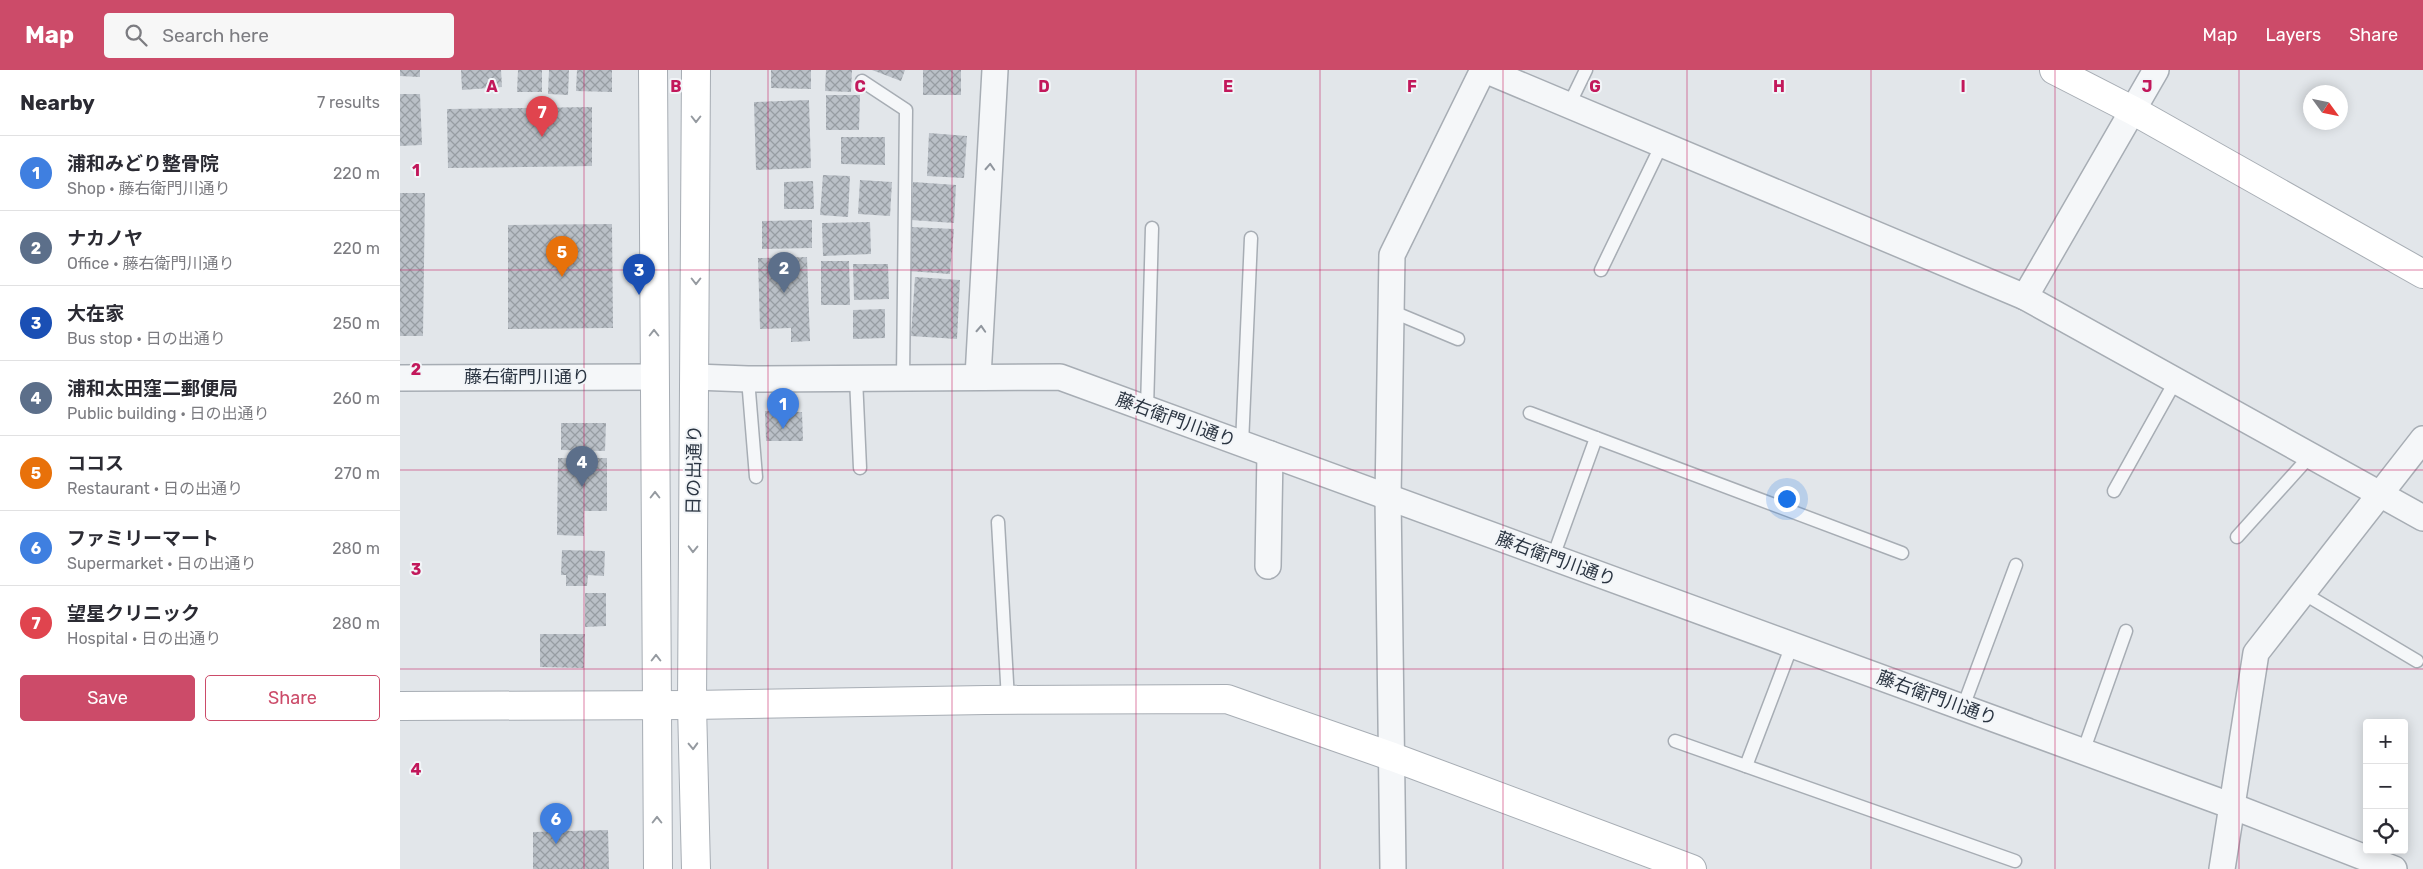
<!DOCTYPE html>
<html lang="en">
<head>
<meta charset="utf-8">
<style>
	:root { --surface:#fff; --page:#f7f7f7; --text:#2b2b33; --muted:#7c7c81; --line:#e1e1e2; --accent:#cc4b69 }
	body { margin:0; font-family:Rubik,"Noto Sans JP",sans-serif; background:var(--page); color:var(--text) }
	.controls { position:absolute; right:15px; bottom:15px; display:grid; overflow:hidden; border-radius:5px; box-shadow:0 2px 12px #0003 }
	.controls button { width:45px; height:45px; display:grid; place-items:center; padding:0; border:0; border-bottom:1px solid var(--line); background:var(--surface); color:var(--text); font:25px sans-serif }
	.compass { position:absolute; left:1903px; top:15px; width:45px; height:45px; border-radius:50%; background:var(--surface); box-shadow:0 2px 12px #0003; rotate:123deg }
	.you { position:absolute; left:1386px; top:428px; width:18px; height:18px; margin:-12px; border:4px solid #fff; border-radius:50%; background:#1a73e8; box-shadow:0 0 0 8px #1a73e833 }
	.badge { display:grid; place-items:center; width:32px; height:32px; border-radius:50%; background:var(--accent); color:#fff; font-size:16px; font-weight:700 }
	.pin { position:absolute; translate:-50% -41px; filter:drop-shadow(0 1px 2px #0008) }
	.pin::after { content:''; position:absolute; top:26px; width:18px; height:15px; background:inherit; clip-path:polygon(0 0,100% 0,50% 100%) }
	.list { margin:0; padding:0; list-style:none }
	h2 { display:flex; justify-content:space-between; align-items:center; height:65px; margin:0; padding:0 20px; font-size:21px }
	h2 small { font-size:16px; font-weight:400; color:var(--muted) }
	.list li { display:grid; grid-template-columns:32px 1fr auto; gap:15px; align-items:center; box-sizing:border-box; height:75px; padding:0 20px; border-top:1px solid var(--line) }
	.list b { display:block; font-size:19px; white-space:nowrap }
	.list p { margin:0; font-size:16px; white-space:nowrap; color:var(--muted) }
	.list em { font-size:16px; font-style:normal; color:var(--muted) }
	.actions { display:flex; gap:10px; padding:15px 20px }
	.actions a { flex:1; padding:11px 0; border:1px solid var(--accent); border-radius:5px; text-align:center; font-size:18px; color:var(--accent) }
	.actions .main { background:var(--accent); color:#fff }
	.icon { flex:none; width:28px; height:28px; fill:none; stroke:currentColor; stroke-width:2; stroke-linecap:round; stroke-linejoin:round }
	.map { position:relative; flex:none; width:2023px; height:799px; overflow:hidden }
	header { display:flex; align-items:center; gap:30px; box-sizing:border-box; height:70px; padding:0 25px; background:var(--accent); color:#fff }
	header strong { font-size:24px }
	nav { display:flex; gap:28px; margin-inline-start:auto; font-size:18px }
	.search { width:350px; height:45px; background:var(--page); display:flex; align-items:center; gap:12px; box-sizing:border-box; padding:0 18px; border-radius:5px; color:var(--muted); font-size:19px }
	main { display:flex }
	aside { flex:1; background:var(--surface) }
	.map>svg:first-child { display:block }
	.building { fill:url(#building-cross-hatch) }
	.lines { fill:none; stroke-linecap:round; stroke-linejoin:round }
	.lane-casing { stroke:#a7adb4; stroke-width:15 }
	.street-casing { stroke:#a7adb4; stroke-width:28 }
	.secondary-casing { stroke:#a7adb4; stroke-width:30 }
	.lane { stroke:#f5f7f9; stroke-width:12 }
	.street { stroke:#f5f7f9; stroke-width:25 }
	.secondary { stroke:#fff; stroke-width:28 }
	.oneway { stroke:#959aa0 }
	.oneway2 { stroke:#90969e }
	.grid { fill:none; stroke:#c2185b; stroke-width:1; stroke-opacity:0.55 }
	.labels { text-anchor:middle; stroke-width:4; stroke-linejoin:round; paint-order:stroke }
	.street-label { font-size:18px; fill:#2b3542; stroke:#f2f5f8 }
	.grid-label { font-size:16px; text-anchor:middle; font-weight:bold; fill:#c2185b; stroke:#f2f5f8; stroke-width:4; stroke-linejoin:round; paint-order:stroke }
</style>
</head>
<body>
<header>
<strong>Map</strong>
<div class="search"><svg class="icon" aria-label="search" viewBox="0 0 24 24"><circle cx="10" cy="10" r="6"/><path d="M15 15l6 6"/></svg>Search here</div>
<nav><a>Map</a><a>Layers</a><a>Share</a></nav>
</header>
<main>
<aside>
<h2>Nearby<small>7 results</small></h2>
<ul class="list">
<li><span class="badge" style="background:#3f7fe0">1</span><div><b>浦和みどり整骨院</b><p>Shop · 藤右衛門川通り</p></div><em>220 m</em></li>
<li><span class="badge" style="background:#5c6f8a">2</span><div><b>ナカノヤ</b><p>Office · 藤右衛門川通り</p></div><em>220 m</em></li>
<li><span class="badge" style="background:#1a4fb4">3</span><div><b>大在家</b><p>Bus stop · 日の出通り</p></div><em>250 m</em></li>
<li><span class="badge" style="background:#5c6f8a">4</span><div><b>浦和太田窪二郵便局</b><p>Public building · 日の出通り</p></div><em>260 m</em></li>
<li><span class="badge" style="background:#e8710a">5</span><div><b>ココス</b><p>Restaurant · 日の出通り</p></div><em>270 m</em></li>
<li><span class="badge" style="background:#3f7fe0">6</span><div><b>ファミリーマート</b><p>Supermarket · 日の出通り</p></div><em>280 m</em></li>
<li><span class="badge" style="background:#e0444e">7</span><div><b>望星クリニック</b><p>Hospital · 日の出通り</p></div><em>280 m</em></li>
</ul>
<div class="actions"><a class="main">Save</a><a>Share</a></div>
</aside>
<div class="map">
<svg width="2023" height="799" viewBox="0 0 2023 799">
	<defs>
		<pattern id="building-cross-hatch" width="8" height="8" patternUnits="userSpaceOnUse" patternTransform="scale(1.25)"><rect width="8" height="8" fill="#bac0c7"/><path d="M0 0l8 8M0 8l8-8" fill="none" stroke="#979da3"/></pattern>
	</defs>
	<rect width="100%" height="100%" fill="#e2e6ea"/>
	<!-- building -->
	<g class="building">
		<polygon points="0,0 20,0 20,7 0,6"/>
		<polygon points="61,0 101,0 102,17 62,20"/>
		<polygon points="118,0 142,0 142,22 117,22"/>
		<polygon points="149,0 169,0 168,25 148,24"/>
		<polygon points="177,0 212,0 212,22 176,21"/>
		<polygon points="371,0 411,0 411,19 371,18"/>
		<polygon points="426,0 452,0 451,22 425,21"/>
		<polygon points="472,0 505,0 501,11"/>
		<rect x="523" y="0" width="38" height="25"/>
		<polygon points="0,24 20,24 22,75 0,76"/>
		<polygon points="426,25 460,25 459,60 426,60"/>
		<polygon points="409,30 411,98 356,100 354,32"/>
		<polygon points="192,37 192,96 48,98 47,39"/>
		<polygon points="529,63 567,66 564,108 527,106"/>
		<polygon points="441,67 485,67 485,95 441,94"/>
		<polygon points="423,105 450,106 448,147 420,145"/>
		<polygon points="460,110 492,112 490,146 458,144"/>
		<polygon points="413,111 414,139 384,139 384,112"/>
		<polygon points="513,112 556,115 554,153 511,150"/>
		<polygon points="0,123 25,123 23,266 0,266"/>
		<polygon points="412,150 412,178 362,179 362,151"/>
		<polygon points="470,152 471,184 423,186 422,153"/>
		<polygon points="212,154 213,258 108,259 108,155"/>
		<polygon points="511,157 554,159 550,204 508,201"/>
		<polygon points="407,187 410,271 391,272 391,258 360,259 358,188"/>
		<polygon points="421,191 449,191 450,235 421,235"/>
		<polygon points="453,194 488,194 489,229 454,230"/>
		<polygon points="515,207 560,210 557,269 511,266"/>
		<polygon points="485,239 485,268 453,269 453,240"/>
		<polygon points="365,341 402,342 403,371 366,371"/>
		<polygon points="161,353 206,353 205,381 161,380"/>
		<polygon points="158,388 207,388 207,441 184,441 184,466 157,465"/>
		<polygon points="162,480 205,481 204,506 188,505 187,516 166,516 166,505 161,505"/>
		<polygon points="185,523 206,523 206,556 185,557"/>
		<polygon points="140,564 185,564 184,598 140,597"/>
		<polygon points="208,760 209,799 133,799 133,762"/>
	</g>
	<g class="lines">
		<!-- lane casing -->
		<g class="lane-casing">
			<g id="lane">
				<polyline points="462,11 506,40 503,308"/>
				<polyline points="1169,35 1186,0"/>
				<polyline points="1201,200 1262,74"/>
				<polyline points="991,241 1058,269"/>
				<polyline points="456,308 460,398"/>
				<polyline points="348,309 356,407"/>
				<polyline points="747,339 752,158"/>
				<polyline points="1130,343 1502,483"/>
				<polyline points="842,374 851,168"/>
				<polyline points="1714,421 1776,310"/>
				<polyline points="598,452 608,630"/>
				<polyline points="1837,467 1911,385"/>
				<polyline points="1153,487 1196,368"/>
				<polyline points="1903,523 2017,591"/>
				<polyline points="1563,637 1616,495"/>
				<polyline points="1275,671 1615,791"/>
				<polyline points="1683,682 1726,561"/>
				<polyline points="1346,696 1392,575"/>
			</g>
		</g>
		<!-- street casing -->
		<g class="street-casing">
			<g id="street">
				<polyline points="1085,0 1625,227 2023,448"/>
				<polyline points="1625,227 1756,0"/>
				<polyline points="295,307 348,309 660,307 1832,736 1994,799"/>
				<polyline points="578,307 595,0"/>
				<polyline points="0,308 255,307"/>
				<polyline points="868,496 870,384"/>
				<polyline points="993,799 988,427 992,185 1083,0"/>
				<polyline points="1822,799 1856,583 2023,369"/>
			</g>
		</g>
		<!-- secondary casing -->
		<g class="secondary-casing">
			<g id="secondary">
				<polyline points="253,0 258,799"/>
				<polyline points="1654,0 1734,41 2023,204"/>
				<polyline points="0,636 292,635 586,630 827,629 993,687 1292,799"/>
				<polyline points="296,799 292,635 296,0"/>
			</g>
		</g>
		<!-- lane -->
		<use href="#lane" class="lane"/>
		<!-- street -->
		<use href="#street" class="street"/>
		<!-- secondary -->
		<use href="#secondary" class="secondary"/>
	</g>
	<!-- one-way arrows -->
	<defs><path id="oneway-chevron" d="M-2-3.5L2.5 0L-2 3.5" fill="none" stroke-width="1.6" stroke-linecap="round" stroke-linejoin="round" transform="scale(1.25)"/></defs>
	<g class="oneway">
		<use href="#oneway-chevron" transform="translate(296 49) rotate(90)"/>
		<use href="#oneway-chevron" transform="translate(296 211) rotate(90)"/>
		<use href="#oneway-chevron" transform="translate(254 263) rotate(-90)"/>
		<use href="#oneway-chevron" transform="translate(255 425) rotate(-90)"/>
		<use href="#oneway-chevron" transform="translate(293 479) rotate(91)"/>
		<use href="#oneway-chevron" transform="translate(256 588) rotate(-90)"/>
		<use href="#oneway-chevron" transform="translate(293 676) rotate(88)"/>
		<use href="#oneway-chevron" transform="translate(257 750) rotate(-90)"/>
	</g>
	<g class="oneway2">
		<use href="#oneway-chevron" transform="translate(590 97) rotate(-87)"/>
		<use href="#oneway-chevron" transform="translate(581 259) rotate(-87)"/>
	</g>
	<!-- grid -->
	<path class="grid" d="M184 0V799M368 0V799M552 0V799M736 0V799M920 0V799M1103 0V799M1287 0V799M1471 0V799M1655 0V799M1839 0V799M0 200H2023M0 400H2023M0 599H2023"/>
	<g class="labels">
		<!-- street labels -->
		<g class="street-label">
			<text x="127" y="313">藤右衛門川通り</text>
			<text transform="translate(776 350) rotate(20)" y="6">藤右衛門川通り</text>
			<text transform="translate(294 400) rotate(-89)" y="6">日の出通り</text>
			<text transform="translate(1156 489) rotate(20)" y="6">藤右衛門川通り</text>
			<text transform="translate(1537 628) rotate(20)" y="6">藤右衛門川通り</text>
		</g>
	</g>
	<g class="grid-label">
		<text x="92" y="22">A</text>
		<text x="276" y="22">B</text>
		<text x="460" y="22">C</text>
		<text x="644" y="22">D</text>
		<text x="828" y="22">E</text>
		<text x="1012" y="22">F</text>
		<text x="1195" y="22">G</text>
		<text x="1379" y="22">H</text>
		<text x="1563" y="22">I</text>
		<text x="1747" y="22">J</text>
		<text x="16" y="106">1</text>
		<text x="16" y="305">2</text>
		<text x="16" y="505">3</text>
		<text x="16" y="705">4</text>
	</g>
</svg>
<div class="controls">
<button>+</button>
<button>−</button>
<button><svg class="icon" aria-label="locate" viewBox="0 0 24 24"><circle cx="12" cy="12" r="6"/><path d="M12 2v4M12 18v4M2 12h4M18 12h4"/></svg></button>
</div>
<svg class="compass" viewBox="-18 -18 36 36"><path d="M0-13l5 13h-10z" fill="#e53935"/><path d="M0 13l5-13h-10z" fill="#7c7c81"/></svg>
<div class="you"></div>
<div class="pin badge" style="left:383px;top:359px;background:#3f7fe0">1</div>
<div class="pin badge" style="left:384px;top:223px;background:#5c6f8a">2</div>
<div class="pin badge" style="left:239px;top:225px;background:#1a4fb4">3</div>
<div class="pin badge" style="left:182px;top:417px;background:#5c6f8a">4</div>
<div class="pin badge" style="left:162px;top:207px;background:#e8710a">5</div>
<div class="pin badge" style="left:156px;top:774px;background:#3f7fe0">6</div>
<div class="pin badge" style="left:142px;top:67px;background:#e0444e">7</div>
</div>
</main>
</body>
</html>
